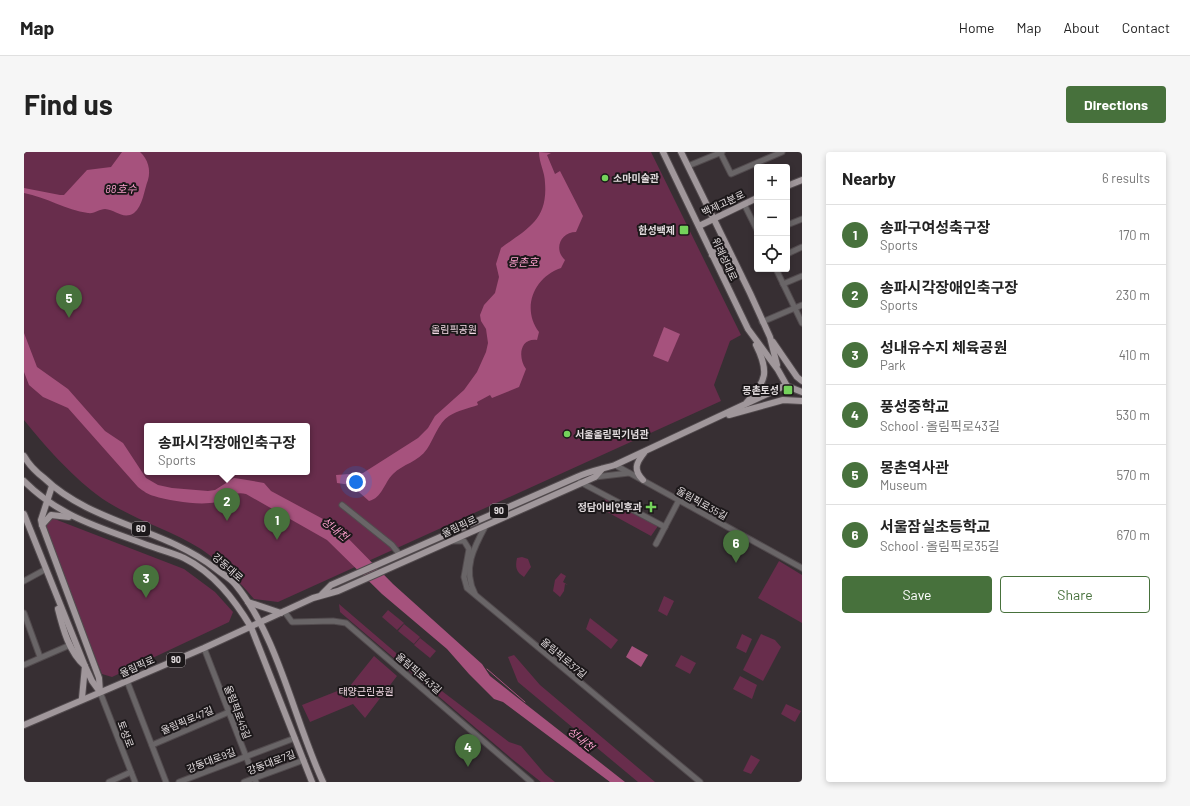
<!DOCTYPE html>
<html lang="en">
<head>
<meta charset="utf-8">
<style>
	:root { --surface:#fff; --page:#f6f6f6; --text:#222; --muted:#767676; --line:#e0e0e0; --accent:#47713c }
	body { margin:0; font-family:Barlow,"Noto Sans KR",sans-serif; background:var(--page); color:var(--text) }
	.controls { position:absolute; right:12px; top:12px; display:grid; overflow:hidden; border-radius:4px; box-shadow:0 2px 6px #0003 }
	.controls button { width:36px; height:36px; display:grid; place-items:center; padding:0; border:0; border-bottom:1px solid var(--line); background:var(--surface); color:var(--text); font:20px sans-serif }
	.you { position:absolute; left:332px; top:330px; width:14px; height:14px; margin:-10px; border:3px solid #fff; border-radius:50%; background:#1a73e8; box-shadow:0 0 0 6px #1a73e833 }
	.badge { display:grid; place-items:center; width:26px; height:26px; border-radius:50%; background:var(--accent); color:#fff; font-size:13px; font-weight:700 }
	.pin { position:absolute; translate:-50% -33px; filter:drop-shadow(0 1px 2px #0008) }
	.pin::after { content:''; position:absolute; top:21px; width:14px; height:12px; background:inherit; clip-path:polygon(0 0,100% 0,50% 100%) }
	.popup { position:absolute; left:120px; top:271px; width:166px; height:52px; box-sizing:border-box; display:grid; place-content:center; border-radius:4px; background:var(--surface); filter:drop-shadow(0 1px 3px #0005); font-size:13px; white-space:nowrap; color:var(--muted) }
	.popup b { font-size:15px; color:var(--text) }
	.popup::after { content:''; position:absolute; left:50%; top:100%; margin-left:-8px; border:8px solid transparent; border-top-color:var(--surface) }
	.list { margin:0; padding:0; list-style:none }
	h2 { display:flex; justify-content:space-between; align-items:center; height:52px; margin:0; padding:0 16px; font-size:17px }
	h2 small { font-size:13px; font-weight:400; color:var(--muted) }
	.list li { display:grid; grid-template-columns:26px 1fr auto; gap:12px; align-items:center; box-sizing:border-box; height:60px; padding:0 16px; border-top:1px solid var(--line) }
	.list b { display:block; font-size:15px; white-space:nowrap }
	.list p { margin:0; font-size:13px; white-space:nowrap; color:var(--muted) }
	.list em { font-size:13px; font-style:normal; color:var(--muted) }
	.actions { display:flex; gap:8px; padding:12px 16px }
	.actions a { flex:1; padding:9px 0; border:1px solid var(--accent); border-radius:4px; text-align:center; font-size:14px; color:var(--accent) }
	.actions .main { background:var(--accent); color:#fff }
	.icon { flex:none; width:22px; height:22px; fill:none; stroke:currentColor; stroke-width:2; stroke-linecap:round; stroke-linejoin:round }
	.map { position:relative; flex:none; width:778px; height:630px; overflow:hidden; border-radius:4px }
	header { display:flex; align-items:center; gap:24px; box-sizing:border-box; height:56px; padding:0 20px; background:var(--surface); border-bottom:1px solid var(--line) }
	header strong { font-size:19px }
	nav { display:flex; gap:22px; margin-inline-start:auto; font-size:14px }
	.intro { display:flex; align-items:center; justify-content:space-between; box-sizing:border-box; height:96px; padding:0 24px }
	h1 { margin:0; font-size:28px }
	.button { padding:10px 18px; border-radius:4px; background:var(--accent); color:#fff; font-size:14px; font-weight:700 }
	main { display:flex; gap:24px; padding:0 24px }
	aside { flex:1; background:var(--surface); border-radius:4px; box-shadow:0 2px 6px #0003 }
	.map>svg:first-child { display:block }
	.green { fill:#682d4c; fill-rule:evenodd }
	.water { fill:#a6527d }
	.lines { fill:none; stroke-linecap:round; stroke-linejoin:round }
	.stream { stroke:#a6527d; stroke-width:1 }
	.minor-casing { stroke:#524b4e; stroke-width:7 }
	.major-casing { stroke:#524b4e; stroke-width:8 }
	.minor { stroke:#696567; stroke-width:5 }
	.major { stroke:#a0979b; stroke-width:6 }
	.poi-dot { fill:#74d25b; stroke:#1c181a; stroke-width:1.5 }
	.labels { text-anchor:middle; stroke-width:4; stroke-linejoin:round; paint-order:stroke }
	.shield { fill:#1c181a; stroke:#a7a1a3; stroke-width:1 }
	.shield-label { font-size:9px; font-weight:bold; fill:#e2dcde }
	.poi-label { font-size:10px; font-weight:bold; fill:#e2dcde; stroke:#1c181a; text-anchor:end }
	.street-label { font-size:10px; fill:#e2dcde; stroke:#1c181a }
	.park-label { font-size:10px; fill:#f3dae5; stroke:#1c181a }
	.water-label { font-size:11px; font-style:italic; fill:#fb9fcc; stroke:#1c181a }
</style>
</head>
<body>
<header>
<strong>Map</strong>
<nav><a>Home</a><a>Map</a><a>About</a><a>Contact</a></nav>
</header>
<div class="intro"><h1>Find us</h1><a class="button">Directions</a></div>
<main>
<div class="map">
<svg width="778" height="630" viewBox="0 0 778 630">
	<rect width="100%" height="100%" fill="#372f33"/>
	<!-- green -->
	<g class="green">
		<path d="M0 0H627L717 183 706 189 690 233 697 249 254 450 230 447C214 428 198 411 177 397 144 376 103 366 72 342 47 323 19 292 0 268ZM123 274H283V320H123Z"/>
		<polygon points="581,347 634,374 627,384 576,356"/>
		<polygon points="28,366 160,417 191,440 209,460 205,470 88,525 78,522 50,453 21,374 24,368"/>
		<path d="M498 405 504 407 507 415 500 425C492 420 491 415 493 406Z"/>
		<polygon points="755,409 778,423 778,471 734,446"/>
		<polygon points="537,421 542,424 539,430 544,433 541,432 540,439 536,445 529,439 531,428"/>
		<polygon points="640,444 650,449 643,464 634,459"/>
		<polygon points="315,452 406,530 485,590 497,594 521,622 531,630 517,630 488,607 316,460"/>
		<polygon points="364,458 380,471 373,478 358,465"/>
		<polygon points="566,466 594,488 587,497 562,477"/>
		<polygon points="380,472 396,485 390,492 374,479"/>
		<polygon points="718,482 728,487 722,501 712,496"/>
		<polygon points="737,482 751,488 757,495 739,529 719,518"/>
		<polygon points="396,486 412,499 406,506 390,493"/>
		<polygon points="490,503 516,533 631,630 614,630 494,530 484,505"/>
		<polygon points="657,503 672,511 666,522 651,514"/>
		<polygon points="350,504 373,524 341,566 329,552 286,570 278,553 326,534"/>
		<polygon points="716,524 733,533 728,547 709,537"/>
		<polygon points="762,552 777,559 771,570 757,562"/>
		<polygon points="727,603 736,608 727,622 719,619"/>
	</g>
	<!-- water -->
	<g class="water">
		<path d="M98 0H116C124 7 127 18 124 28 120 38 119 54 110 61 99 68 92 58 81 57 75 57 71 62 64 61 42 58 22 45 0 41V36L36 43H40L63 18 87 15Z"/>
		<path d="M515 0 527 1 523 3 531 22 536 19 559 64 552 80C537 80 529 97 541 108L537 116C510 125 497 156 515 180L513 188C495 186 494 206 502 217L495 235 468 246 466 243 453 250 454 253C445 256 433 259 425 264 414 271 410 287 403 297 394 310 379 312 369 322 360 331 358 346 345 349L327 333 313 331 312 323 339 321 394 286 404 276 411 264 440 238 453 220 462 200 464 191 462 177 457 169 456 163 460 153 471 141 475 125 472 112 477 96C503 77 524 68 521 31 521 20 515 11 515 0Z"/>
		<polygon points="640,175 656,182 644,210 629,204"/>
		<path d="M0 181 13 215 44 237 81 279 99 291 122 326 134 333 148 336 184 339 191 338 210 326 217 327 240 331 247 339 312 374 369 432 458 512 466 524 601 630H586L479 550 470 547 445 522 423 497 358 442 303 388 222 342C209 339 204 347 192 350 177 354 146 349 130 344 125 343 119 339 114 335L44 256 19 245 5 233 0 220Z"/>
		<polygon points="608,494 624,503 617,515 602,505"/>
	</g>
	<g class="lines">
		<!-- stream -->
		<polyline class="stream" points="463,517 501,550"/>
		<!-- minor casing -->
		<g class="minor-casing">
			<g id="minor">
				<polyline points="696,0 707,22 758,0"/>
				<polyline points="664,14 698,0"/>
				<polyline points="720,52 733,78"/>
				<polyline points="763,73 778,67"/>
				<polyline points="763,102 778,95"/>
				<polyline points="752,117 778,171"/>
				<polyline points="759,132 778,124"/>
				<polyline points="738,170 778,153"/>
				<polyline points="591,313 778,416"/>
				<polyline points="571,325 605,321"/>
				<polyline points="556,330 641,375"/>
				<polyline points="318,353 368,393 376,403"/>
				<polyline points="429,389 440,389 445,397 440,425 443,436 676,630"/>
				<polyline points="632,392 655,348"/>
				<polyline points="0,429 22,417"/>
				<path d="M451 442C438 417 450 395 462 373"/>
				<polyline points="260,459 268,470 309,469 322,471 507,630"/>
				<polyline points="0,461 16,505"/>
				<polyline points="180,496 232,630"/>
				<polyline points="0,513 46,493"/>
				<polyline points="103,529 142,630"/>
				<polyline points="76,540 111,630"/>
				<polyline points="128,593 205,560"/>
				<polyline points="85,630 107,620"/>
				<polyline points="155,630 271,586"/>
				<polyline points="220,630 280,608"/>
			</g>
		</g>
		<!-- major casing -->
		<g class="major-casing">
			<g id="major">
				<polyline points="639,0 724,177 754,218 763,234"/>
				<polyline points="657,0 726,141 746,185 753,213"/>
				<polyline points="763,34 778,28"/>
				<polyline points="675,74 733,46"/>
				<polyline points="688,103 690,99 693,97 699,98 707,105"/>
				<polyline points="749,190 773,225 778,229"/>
				<path d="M723 250C743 229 745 219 732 193"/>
				<polyline points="705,263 759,248 778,249"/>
				<path d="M0 304C5 313 12 320 20 326 68 372 140 376 192 417 198 422 206 426 211 432 254 484 270 568 299 630"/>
				<path d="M619 328C609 318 612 311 620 301"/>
				<path d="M0 329C37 366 78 376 126 394 137 398 149 401 160 406 190 421 210 447 227 475L288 630"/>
				<polyline points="28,334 17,368 18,373 75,526 76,540"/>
				<polyline points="0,362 61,514 68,529 76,540"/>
				<polyline points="18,373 27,363 45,365"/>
				<path d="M298 442 307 433 553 325C566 319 578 317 591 313L758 235 763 234 778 240"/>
				<polyline points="224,450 257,461"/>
				<path d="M34 457C39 477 45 500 61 514L58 546"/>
				<polyline points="0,573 180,496 289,446 314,439 571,325 578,317"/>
			</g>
		</g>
		<!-- minor -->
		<use href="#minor" class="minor"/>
		<!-- major -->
		<use href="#major" class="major"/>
	</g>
	<!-- markers -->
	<g class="poi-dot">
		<circle cx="581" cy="26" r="4"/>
		<rect x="655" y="73" width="10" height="10" rx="2"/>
		<rect x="759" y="233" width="10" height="10" rx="2"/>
		<circle cx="543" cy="282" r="4"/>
		<path d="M625 349h4v4h4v4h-4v4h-4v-4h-4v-4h4z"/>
	</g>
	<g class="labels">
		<!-- shield labels -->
		<g class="shield">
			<rect x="466" y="352" width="18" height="14" rx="3"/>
			<rect x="108" y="370" width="18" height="14" rx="3"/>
			<rect x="143" y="501" width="18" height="14" rx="3"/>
		</g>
		<g class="shield-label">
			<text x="475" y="362">90</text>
			<text x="117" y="380">60</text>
			<text x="152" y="511">90</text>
		</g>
		<!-- poi labels -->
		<g class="poi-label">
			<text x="589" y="30" text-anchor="start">소마미술관</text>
			<text x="651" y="82">한성백제</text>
			<text x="755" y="242">몽촌토성</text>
			<text x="551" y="286" text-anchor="start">서울올림픽기념관</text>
			<text x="618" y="359">정담이비인후과</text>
		</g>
		<!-- street labels -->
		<g class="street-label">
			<text transform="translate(699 51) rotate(-25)" y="4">백제고분로</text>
			<text transform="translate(701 107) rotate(65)" y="4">위례성대로</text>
			<text transform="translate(678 351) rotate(29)" y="4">올림픽로35길</text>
			<text transform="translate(435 374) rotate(-25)" y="4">올림픽로</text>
			<text transform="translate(204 415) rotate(41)" y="4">강동대로</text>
			<text transform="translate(540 506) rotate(40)" y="4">올림픽로37길</text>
			<text transform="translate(113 514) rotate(-24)" y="4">올림픽로</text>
			<text transform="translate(395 521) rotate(41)" y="4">올림픽로43길</text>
			<text transform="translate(214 560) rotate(69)" y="4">올림픽로45길</text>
			<text transform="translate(163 568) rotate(-23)" y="4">올림픽로47길</text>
			<text transform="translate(102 582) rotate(69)" y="4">토성로</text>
			<text transform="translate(187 608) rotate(-21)" y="4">강동대로9길</text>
			<text transform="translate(247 610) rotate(-21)" y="4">강동대로7길</text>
		</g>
		<!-- park labels -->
		<g class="park-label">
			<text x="430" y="181">올림픽공원</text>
			<text x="342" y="543">태양근린공원</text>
		</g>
		<!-- water labels -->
		<g class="water-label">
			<text x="97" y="41">88호수</text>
			<text x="499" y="114">몽촌호</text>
			<text transform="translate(311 377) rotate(38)" y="4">성내천</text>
			<text transform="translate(557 587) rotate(40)" y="4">성내천</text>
		</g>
	</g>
</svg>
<div class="controls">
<button>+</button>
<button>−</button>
<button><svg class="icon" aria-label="locate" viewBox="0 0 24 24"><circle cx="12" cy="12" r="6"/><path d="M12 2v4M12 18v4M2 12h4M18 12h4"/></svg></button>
</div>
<div class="you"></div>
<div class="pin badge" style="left:253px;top:388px">1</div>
<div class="pin badge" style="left:203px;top:369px">2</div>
<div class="popup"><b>송파시각장애인축구장</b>Sports</div>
<div class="pin badge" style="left:122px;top:446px">3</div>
<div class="pin badge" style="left:444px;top:615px">4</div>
<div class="pin badge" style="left:45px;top:166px">5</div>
<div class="pin badge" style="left:712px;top:411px">6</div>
</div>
<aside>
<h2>Nearby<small>6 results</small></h2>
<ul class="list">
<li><span class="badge">1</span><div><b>송파구여성축구장</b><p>Sports</p></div><em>170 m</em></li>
<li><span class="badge">2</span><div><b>송파시각장애인축구장</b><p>Sports</p></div><em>230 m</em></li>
<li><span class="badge">3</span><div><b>성내유수지 체육공원</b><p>Park</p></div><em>410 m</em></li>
<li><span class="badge">4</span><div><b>풍성중학교</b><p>School · 올림픽로43길</p></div><em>530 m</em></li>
<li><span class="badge">5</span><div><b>몽촌역사관</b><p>Museum</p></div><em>570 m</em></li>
<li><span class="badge">6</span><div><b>서울잠실초등학교</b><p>School · 올림픽로35길</p></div><em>670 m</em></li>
</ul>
<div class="actions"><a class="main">Save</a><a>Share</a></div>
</aside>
</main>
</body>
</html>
